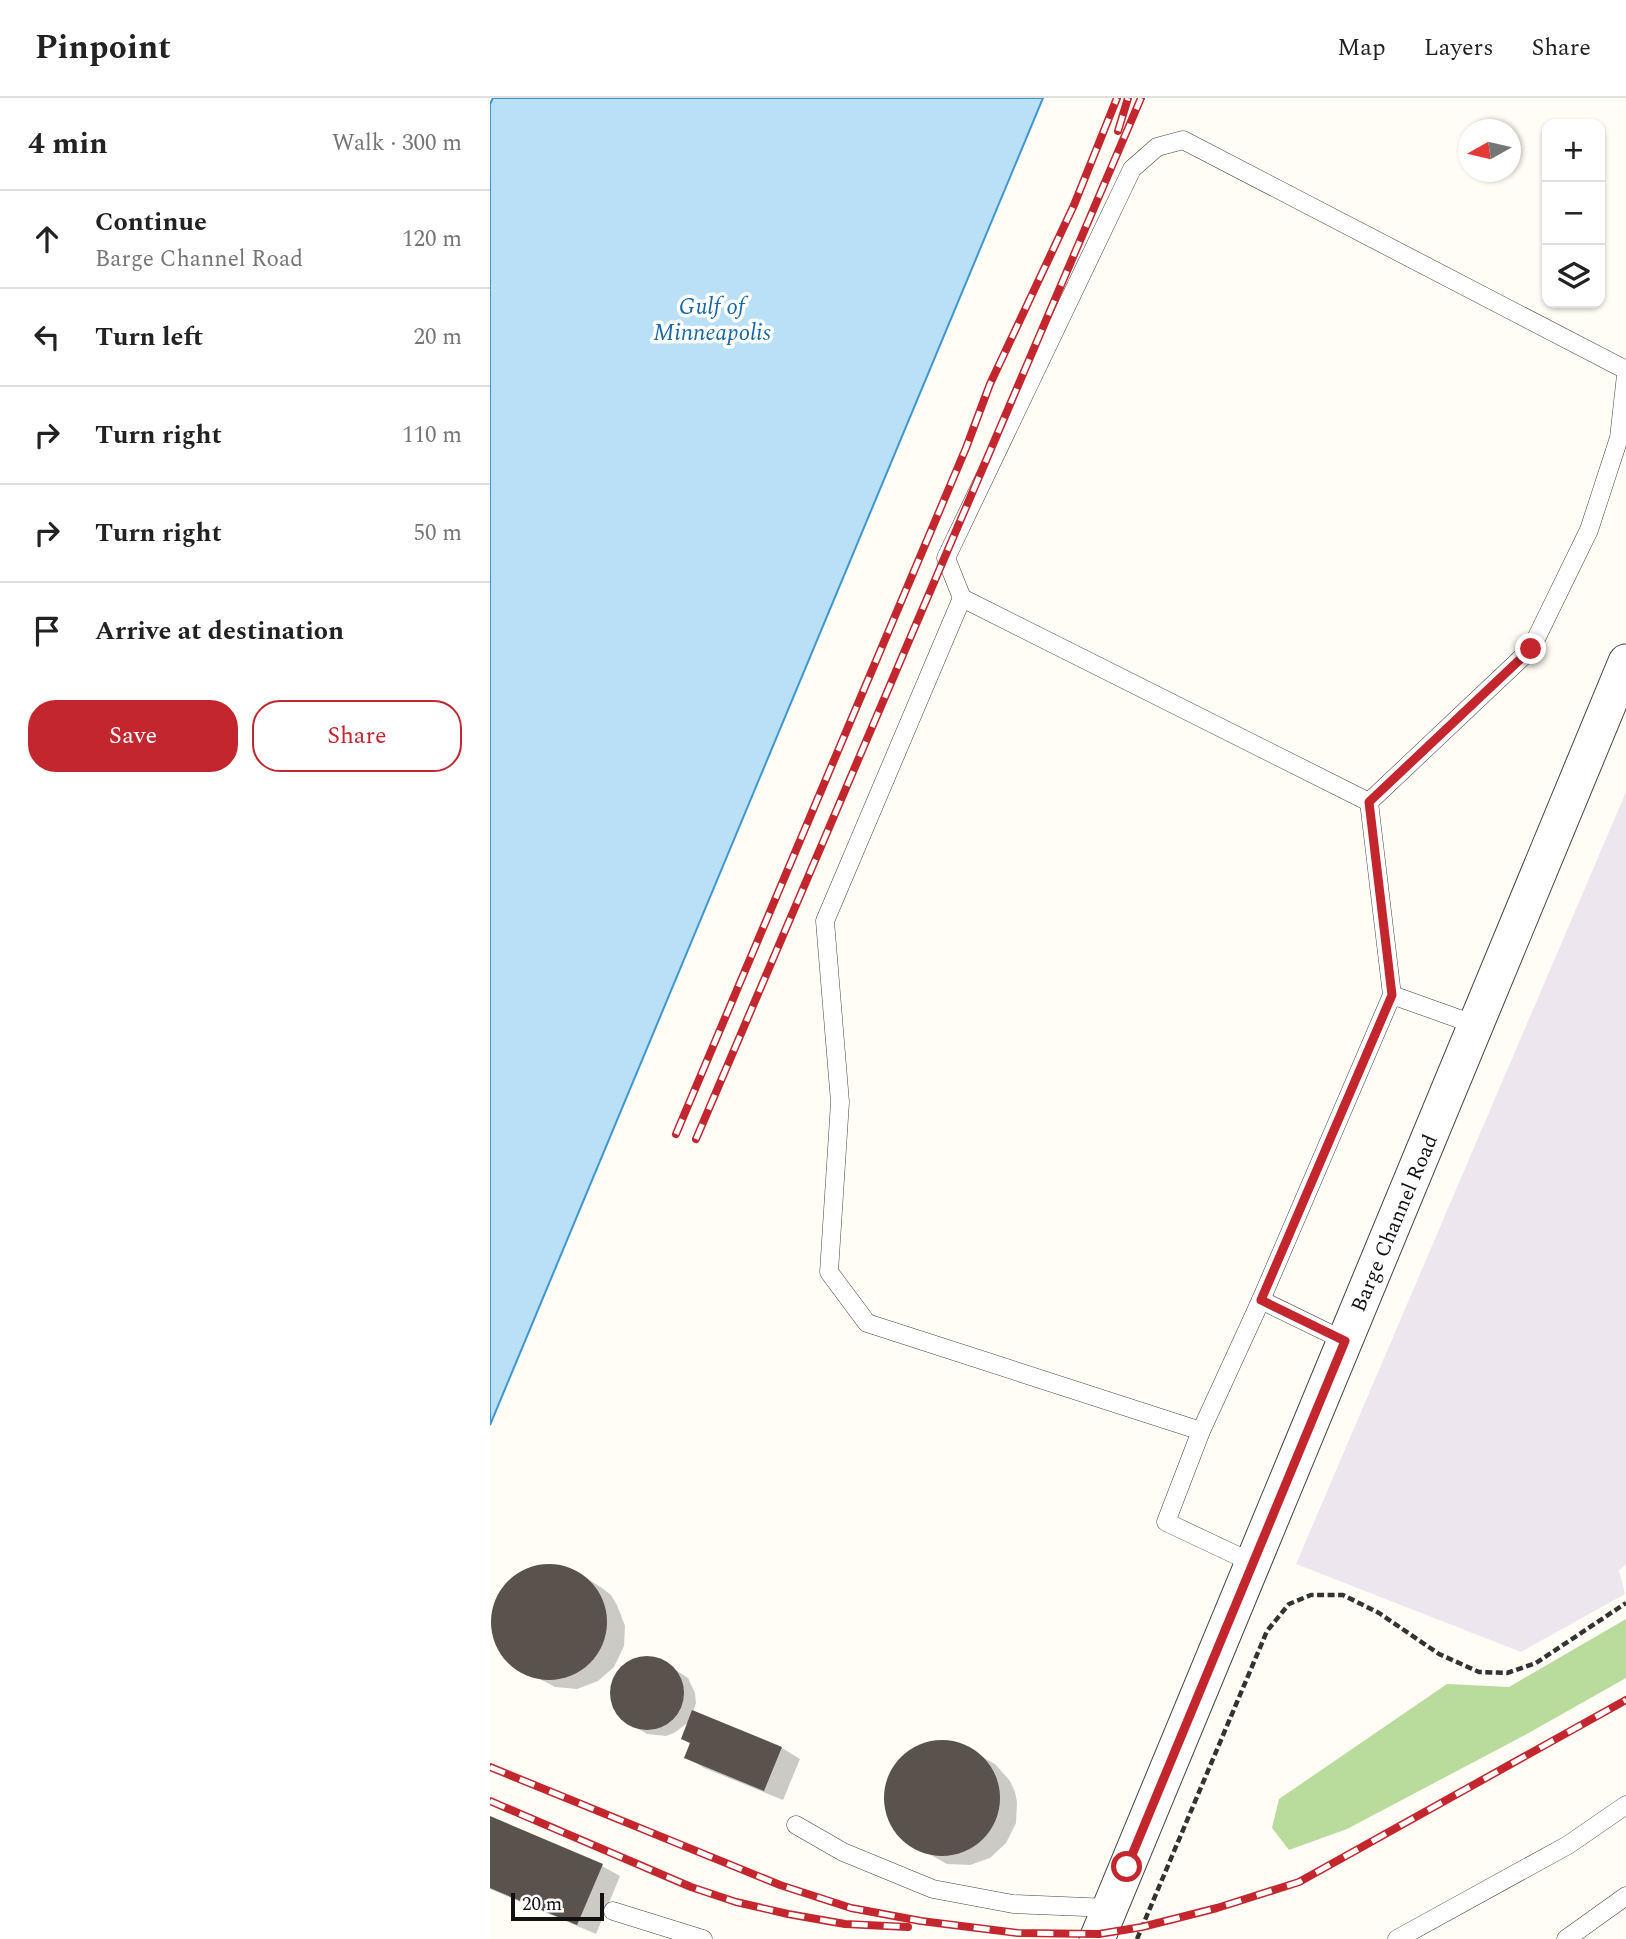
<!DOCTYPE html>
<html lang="en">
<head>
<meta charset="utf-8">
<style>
	:root { --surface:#fff; --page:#f2f2f2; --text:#222; --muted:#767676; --line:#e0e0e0; --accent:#c4262e }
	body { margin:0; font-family:Spectral,serif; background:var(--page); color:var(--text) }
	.controls { position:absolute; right:21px; top:21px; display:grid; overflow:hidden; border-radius:14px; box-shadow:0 2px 5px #0004 }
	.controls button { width:63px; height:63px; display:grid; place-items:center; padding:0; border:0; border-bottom:2px solid var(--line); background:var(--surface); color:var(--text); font:35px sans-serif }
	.compass { position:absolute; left:968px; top:21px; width:63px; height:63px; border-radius:50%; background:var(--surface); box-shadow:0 2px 5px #0004; rotate:262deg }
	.scale { position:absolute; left:21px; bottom:18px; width:93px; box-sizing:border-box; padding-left:7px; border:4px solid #111; border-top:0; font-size:19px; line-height:24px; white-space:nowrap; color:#111; -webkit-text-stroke:5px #fff; paint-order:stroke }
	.stop { position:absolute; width:21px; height:21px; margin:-16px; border:5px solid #c4262e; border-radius:50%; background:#fff }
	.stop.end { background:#c4262e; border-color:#fff; box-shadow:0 2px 7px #0008 }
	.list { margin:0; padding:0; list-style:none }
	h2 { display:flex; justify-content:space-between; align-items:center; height:91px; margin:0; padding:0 28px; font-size:30px }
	h2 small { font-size:23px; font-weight:400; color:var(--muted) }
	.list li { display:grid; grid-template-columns:46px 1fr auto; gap:21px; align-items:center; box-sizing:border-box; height:98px; padding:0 28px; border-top:2px solid var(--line) }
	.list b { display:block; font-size:26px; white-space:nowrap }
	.list p { margin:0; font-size:23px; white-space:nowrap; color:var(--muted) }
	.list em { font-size:23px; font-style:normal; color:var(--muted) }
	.actions { display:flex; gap:14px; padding:21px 28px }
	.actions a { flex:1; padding:16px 0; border:2px solid var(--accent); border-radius:28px; text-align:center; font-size:24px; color:var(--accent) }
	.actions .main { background:var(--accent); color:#fff }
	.icon { flex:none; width:38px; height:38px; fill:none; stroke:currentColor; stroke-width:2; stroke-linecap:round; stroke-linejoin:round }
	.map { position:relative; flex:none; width:1136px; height:1841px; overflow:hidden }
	header { display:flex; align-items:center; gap:42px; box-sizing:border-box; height:98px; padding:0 35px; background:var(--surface); border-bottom:2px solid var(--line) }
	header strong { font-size:33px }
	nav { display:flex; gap:38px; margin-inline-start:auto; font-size:24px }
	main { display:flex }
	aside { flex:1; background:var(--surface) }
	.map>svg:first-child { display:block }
	.industrial { fill:#eee6ef }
	.forest { fill:#b9dc9c }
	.water { fill:#b9e0f7; stroke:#3f96cf; stroke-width:2 }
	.shadow { fill:#0003 }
	.building { fill:#5a524d }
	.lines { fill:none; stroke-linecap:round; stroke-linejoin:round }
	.lane-casing { stroke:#444; stroke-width:19 }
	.street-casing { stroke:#444; stroke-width:37 }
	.path { stroke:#333; stroke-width:4.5; stroke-dasharray:7 3.5; stroke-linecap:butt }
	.lane { stroke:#fff; stroke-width:18 }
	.street { stroke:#fff; stroke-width:35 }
	.rail-casing { stroke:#c4262e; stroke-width:8 }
	.rail { stroke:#fff; stroke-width:5; stroke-dasharray:16; stroke-linecap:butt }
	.route { stroke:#c4262e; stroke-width:9 }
	.labels { text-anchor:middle; stroke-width:7; stroke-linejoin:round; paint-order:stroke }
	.street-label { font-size:21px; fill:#111; stroke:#fff }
	.water-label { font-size:23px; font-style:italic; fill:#1768a6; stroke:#fff }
</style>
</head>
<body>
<header>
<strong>Pinpoint</strong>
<nav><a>Map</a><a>Layers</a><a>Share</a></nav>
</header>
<main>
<aside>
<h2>4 min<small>Walk · 300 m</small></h2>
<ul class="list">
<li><svg class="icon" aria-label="ahead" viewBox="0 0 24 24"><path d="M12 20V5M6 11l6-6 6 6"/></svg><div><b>Continue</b><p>Barge Channel Road</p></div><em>120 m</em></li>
<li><svg class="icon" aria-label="left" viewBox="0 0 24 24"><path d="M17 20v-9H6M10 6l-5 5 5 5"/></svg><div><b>Turn left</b></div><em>20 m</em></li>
<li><svg class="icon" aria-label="right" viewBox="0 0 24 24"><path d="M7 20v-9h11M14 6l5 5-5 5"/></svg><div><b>Turn right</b></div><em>110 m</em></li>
<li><svg class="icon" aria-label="right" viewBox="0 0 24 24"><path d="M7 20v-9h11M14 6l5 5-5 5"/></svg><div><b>Turn right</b></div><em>50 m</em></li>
<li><svg class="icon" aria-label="arrive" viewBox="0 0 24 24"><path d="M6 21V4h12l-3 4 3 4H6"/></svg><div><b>Arrive at destination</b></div></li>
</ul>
<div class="actions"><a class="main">Save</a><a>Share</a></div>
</aside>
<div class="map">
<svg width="1136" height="1841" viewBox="0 0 1136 1841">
	<rect width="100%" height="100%" fill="#fffdf5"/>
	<!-- industrial -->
	<polygon class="industrial" points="1136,694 1136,1467 1129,1472 1135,1496 1031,1554 806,1466"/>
	<!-- forest -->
	<polygon class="forest" points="1136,1521 1136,1580 1035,1637 857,1731 799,1752 782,1730 789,1701 957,1586 1019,1589"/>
	<!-- water -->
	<polygon class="water" points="3,0 553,0 0,1327 0,6"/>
	<!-- shadow -->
	<g class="shadow">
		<polygon points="51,1468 72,1469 93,1478 112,1490 121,1497 127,1507 135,1528 134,1548 124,1569 108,1583 87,1591 65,1589 25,1568 11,1551 6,1541 4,1531 5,1510 8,1500 14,1490 29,1476"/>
		<polygon points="153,1560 162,1560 178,1567 198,1580 205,1595 206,1605 203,1614 292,1650 310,1661 293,1702 214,1670 196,1659 202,1645 200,1623 184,1635 176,1638 157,1636 136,1623 125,1610 122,1600 122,1589 129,1573 144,1562"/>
		<polygon points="443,1644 464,1645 485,1655 505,1666 520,1683 525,1694 527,1704 526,1725 516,1745 500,1760 480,1767 457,1766 417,1744 403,1728 396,1707 395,1698 400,1677 407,1667 421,1652"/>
		<polygon points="0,1720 112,1768 130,1778 106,1836 0,1791"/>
	</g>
	<!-- building -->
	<g class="building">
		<circle cx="59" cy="1524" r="58"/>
		<circle cx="157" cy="1595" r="37"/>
		<polygon points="202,1612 292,1649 274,1693 194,1660 200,1645 191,1641"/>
		<circle cx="452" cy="1700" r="58"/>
		<polygon points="0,1718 113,1766 87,1827 0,1790"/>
	</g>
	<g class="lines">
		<!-- lane casing -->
		<g class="lane-casing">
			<g id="lane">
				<polyline points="472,500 335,823 350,1004 339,1174 377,1225 711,1333"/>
				<polyline points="879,704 472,500 456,460 642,71 667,49 693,42 1136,272"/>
				<polyline points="879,704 1041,551 1099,432 1129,340 1136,277"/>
				<polyline points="879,704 902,897"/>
				<polyline points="771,1202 855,1243"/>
				<polyline points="763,1465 676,1424 711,1333 771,1202 902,897 986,927"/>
				<polyline points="306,1727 353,1754 443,1791 523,1806 620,1810"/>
				<polyline points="123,1813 213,1841"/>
				<polyline points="907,1841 1078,1747 1136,1707"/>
				<polyline points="1076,1841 1136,1798"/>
			</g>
		</g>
		<!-- street casing -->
		<g class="street-casing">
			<polyline id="street" points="607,1841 1136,564"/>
		</g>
		<!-- path -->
		<polyline class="path" points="647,1841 777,1533 799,1506 821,1497 853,1497 889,1515 949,1556 989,1574 1017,1575 1046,1565 1136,1505"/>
		<!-- lane -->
		<use href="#lane" class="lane"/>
		<!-- street -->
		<use href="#street" class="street"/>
		<!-- rail casing -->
		<g class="rail-casing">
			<g id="rail">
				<polyline points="628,33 638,0"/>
				<polyline points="186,1036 476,350 500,286 584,107 627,0"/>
				<polyline points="206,1041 651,0"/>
				<polyline points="0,1669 290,1787 361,1810 431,1823 528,1835 609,1836 652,1829 727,1810 809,1784 1136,1602"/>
				<polyline points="0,1703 201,1789 246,1804 298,1816 355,1826 418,1829"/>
			</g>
		</g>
		<!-- rail -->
		<use href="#rail" class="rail"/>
	</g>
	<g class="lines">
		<!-- route -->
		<polyline class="route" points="637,1769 855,1243 771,1202 902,897 879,704 1041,551"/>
	</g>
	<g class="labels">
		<!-- street labels -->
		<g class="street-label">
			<text transform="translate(904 1125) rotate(-67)" y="7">Barge Channel Road</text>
		</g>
		<!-- water labels -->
		<g class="water-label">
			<text x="222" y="216">Gulf of<tspan x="222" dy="26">Minneapolis</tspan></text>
		</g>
	</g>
</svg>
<div class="controls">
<button>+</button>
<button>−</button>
<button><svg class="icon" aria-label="layers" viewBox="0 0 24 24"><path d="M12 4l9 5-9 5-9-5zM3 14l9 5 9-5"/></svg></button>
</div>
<svg class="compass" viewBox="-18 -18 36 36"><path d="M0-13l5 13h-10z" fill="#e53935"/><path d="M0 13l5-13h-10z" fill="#767676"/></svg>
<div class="scale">20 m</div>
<div class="stop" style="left:637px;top:1769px"></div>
<div class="stop end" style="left:1041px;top:551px"></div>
</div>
</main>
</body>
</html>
